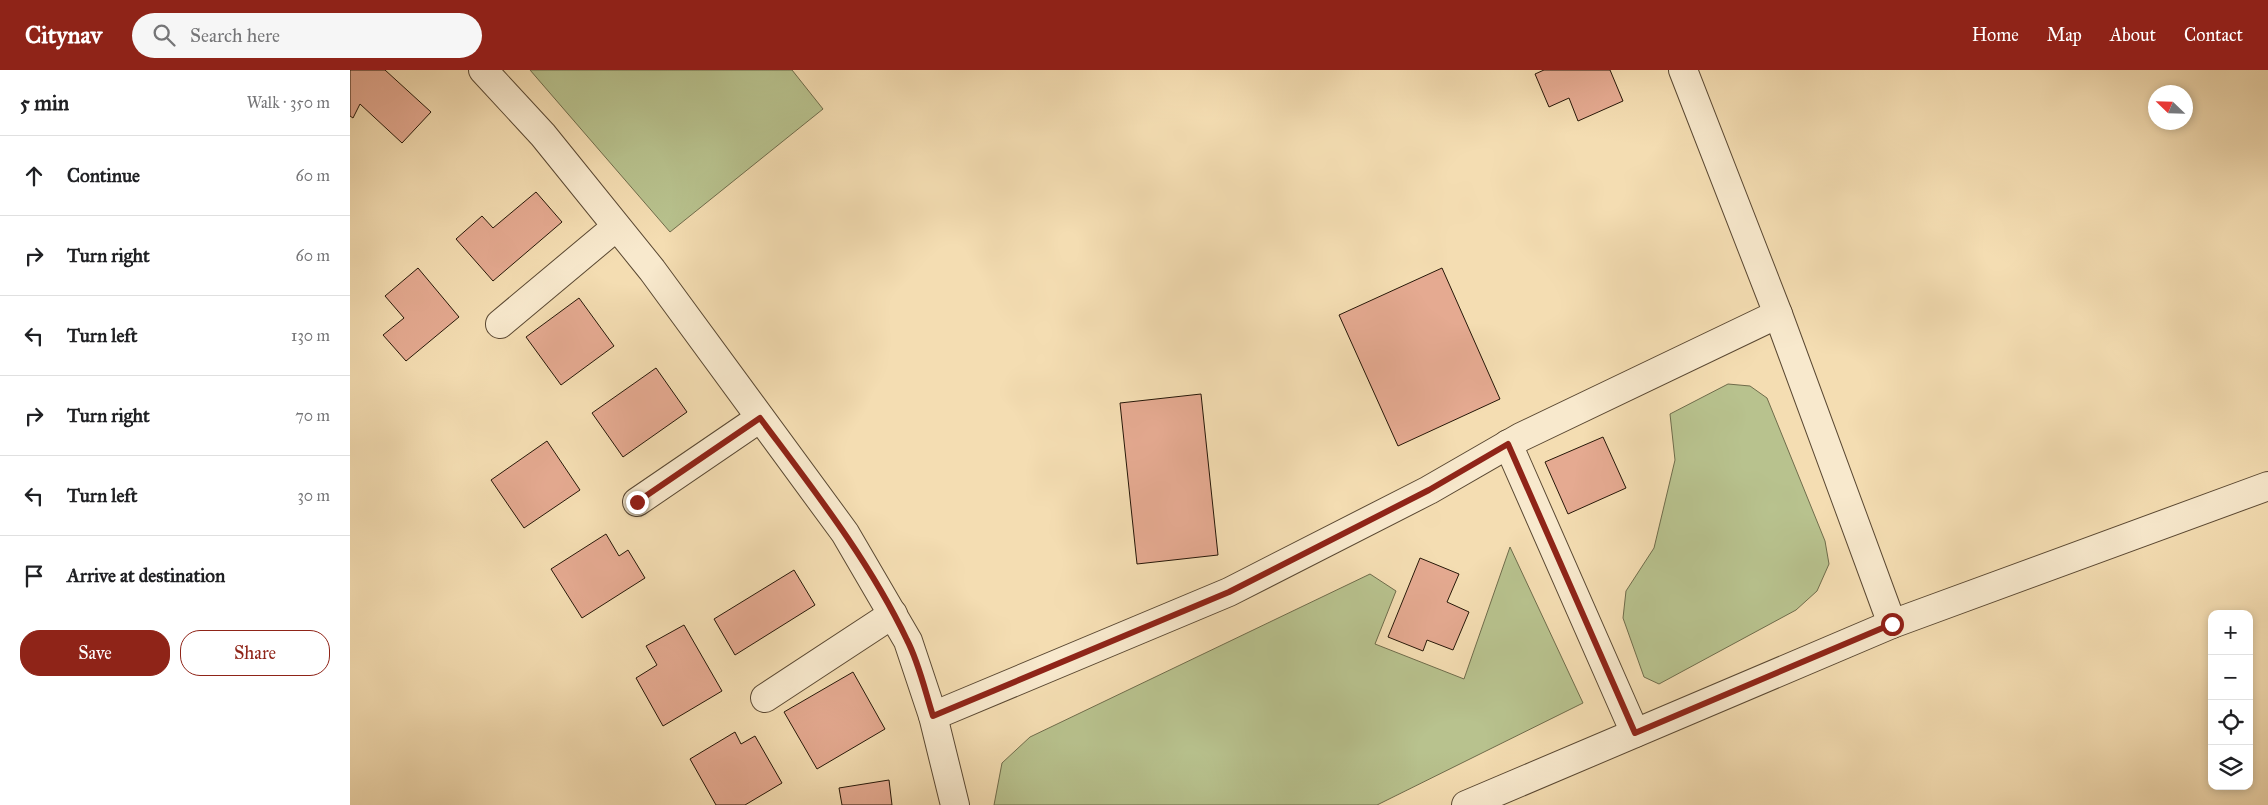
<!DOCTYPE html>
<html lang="en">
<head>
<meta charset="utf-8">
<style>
	:root { --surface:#fff; --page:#f6f6f6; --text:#202124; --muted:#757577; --line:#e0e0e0; --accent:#8f2418 }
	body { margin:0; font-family:"IM FELL Great Primer",serif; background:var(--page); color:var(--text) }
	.controls { position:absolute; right:15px; bottom:15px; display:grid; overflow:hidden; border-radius:10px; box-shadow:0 2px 8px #0003 }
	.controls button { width:45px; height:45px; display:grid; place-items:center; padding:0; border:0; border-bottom:1px solid var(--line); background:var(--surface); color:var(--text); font:25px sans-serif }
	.compass { position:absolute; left:1798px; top:15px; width:45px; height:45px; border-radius:50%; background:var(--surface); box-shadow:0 2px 8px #0003; rotate:293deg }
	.stop { position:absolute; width:15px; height:15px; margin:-11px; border:4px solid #8f2418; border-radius:50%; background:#fff }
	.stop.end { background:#8f2418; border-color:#fff; box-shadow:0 1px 5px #0008 }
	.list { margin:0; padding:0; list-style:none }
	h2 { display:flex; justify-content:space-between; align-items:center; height:65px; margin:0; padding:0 20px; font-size:21px }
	h2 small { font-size:16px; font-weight:400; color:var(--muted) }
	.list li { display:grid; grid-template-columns:32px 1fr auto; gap:15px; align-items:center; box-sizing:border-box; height:80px; padding:0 20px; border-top:1px solid var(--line) }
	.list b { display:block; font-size:19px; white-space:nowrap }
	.list em { font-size:16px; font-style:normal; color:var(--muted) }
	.actions { display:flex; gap:10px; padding:15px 20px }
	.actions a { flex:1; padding:11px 0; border:1px solid var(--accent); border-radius:20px; text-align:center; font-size:18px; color:var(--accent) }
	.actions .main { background:var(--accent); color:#fff }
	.icon { flex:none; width:28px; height:28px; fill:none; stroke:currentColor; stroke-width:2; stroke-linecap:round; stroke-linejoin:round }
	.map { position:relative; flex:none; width:1918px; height:735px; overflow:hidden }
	header { display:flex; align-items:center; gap:30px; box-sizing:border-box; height:70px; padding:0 25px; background:var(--accent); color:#fff }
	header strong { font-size:24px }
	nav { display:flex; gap:28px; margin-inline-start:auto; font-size:18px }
	.search { width:350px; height:45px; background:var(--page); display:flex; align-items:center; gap:12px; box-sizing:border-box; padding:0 18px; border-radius:28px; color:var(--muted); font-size:19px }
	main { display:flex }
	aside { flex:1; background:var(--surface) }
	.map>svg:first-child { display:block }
	.green { fill:#b8c28e; stroke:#6f6c4b }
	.building { fill:#e5aa91; stroke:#261708 }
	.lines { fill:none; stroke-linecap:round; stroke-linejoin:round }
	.minor-casing { stroke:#5a4832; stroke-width:30 }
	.minor { stroke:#f8e9cd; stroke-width:28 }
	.route { stroke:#8f2418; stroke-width:6 }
</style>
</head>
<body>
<header>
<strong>Citynav</strong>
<div class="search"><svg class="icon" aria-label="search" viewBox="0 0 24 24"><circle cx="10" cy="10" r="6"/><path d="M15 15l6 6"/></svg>Search here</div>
<nav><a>Home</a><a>Map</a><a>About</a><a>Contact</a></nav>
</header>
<main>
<aside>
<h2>5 min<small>Walk · 350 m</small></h2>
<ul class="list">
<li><svg class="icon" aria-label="ahead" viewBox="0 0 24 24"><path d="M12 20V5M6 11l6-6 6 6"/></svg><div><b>Continue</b></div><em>60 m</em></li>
<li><svg class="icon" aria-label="right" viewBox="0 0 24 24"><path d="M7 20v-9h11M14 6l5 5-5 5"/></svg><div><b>Turn right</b></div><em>60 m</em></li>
<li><svg class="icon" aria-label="left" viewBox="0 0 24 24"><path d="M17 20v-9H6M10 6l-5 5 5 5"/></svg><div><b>Turn left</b></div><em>130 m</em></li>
<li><svg class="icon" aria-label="right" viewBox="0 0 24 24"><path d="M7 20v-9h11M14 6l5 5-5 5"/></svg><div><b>Turn right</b></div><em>70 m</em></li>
<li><svg class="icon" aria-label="left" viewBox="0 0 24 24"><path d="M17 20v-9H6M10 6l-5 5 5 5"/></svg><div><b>Turn left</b></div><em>30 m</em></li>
<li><svg class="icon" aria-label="arrive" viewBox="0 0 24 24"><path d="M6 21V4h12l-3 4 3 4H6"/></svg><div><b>Arrive at destination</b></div></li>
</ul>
<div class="actions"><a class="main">Save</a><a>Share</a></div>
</aside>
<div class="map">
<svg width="1918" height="735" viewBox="0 0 1918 735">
	<rect width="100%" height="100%" fill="#f4ddb2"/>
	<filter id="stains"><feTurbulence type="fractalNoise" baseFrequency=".004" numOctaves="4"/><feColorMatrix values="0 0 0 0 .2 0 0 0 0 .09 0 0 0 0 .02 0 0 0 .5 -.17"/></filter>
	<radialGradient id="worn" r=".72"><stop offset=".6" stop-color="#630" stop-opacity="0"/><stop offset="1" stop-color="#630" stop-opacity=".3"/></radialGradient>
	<!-- green -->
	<g class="green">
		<polygon points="180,0 442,0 473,39 320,162"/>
		<polygon points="1378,314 1400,316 1417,328 1475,471 1479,494 1467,521 1446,540 1309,614 1294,607 1273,548 1276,521 1304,478 1325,390 1320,344"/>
		<polygon points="1160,477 1233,633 1027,735 644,735 652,693 680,667 1020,504 1046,521 1025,574 1114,609"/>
	</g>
	<!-- building -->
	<g class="building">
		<polygon points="0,0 35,0 81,42 52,73 10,34 3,48 0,46"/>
		<polygon points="1194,0 1260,0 1273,31 1228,51 1219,28 1199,37 1185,4"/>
		<polygon points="186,122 212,152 143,211 106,169 132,146 143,158"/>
		<polygon points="68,198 109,247 56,291 33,265 54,248 35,226"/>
		<polygon points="1092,198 1150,329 1048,376 989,245"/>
		<polygon points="229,228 264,276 211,315 176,267"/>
		<polygon points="306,298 337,342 273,387 242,343"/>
		<polygon points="851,324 868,485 787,494 770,333"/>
		<polygon points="1253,367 1276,418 1218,444 1195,392"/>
		<polygon points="197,371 230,420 174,458 141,410"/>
		<polygon points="256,464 269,486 278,480 295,508 232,548 201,499"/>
		<polygon points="1070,488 1109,504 1097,532 1119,542 1103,580 1077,570 1073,581 1038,567"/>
		<polygon points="444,500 465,535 385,585 364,549"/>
		<polygon points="334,555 372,621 313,656 286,608 307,595 296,576"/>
		<polygon points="503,602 535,659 467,699 434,642"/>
		<polygon points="385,662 391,674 405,666 432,713 395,735 366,735 340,689"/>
		<polygon points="539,710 542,735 492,735 489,718"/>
	</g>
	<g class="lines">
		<!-- minor casing -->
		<g class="minor-casing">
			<g id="minor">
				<polyline points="133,0 193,65 302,200 495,463 558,571 583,646 605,735"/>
				<polyline points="1333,0 1428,244 1542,554"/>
				<polyline points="150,254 266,157"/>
				<polyline points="1158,374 1285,663"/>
				<polyline points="287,432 410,348"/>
				<polyline points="415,628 543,544"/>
				<polyline points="583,646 879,522 1079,420 1171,367 1428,244"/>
				<polyline points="1116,735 1542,554 1918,416"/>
			</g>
		</g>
		<!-- minor -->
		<use href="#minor" class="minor"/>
	</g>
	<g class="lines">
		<!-- route -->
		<path class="route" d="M287 432 410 348C463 419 519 490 557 570 569 593 575 621 583 646L879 522 1079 420 1158 374 1285 663 1542 554"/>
	</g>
	<rect width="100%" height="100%" filter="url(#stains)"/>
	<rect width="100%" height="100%" fill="url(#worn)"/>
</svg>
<div class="controls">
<button>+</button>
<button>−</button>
<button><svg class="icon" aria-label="locate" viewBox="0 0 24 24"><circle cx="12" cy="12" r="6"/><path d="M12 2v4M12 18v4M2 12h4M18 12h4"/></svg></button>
<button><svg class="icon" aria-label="layers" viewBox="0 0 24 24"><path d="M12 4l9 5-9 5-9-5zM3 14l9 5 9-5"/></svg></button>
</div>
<svg class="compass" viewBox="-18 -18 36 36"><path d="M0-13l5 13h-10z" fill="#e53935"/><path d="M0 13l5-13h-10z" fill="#757577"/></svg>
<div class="stop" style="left:1542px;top:554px"></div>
<div class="stop end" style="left:287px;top:432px"></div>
</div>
</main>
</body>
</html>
